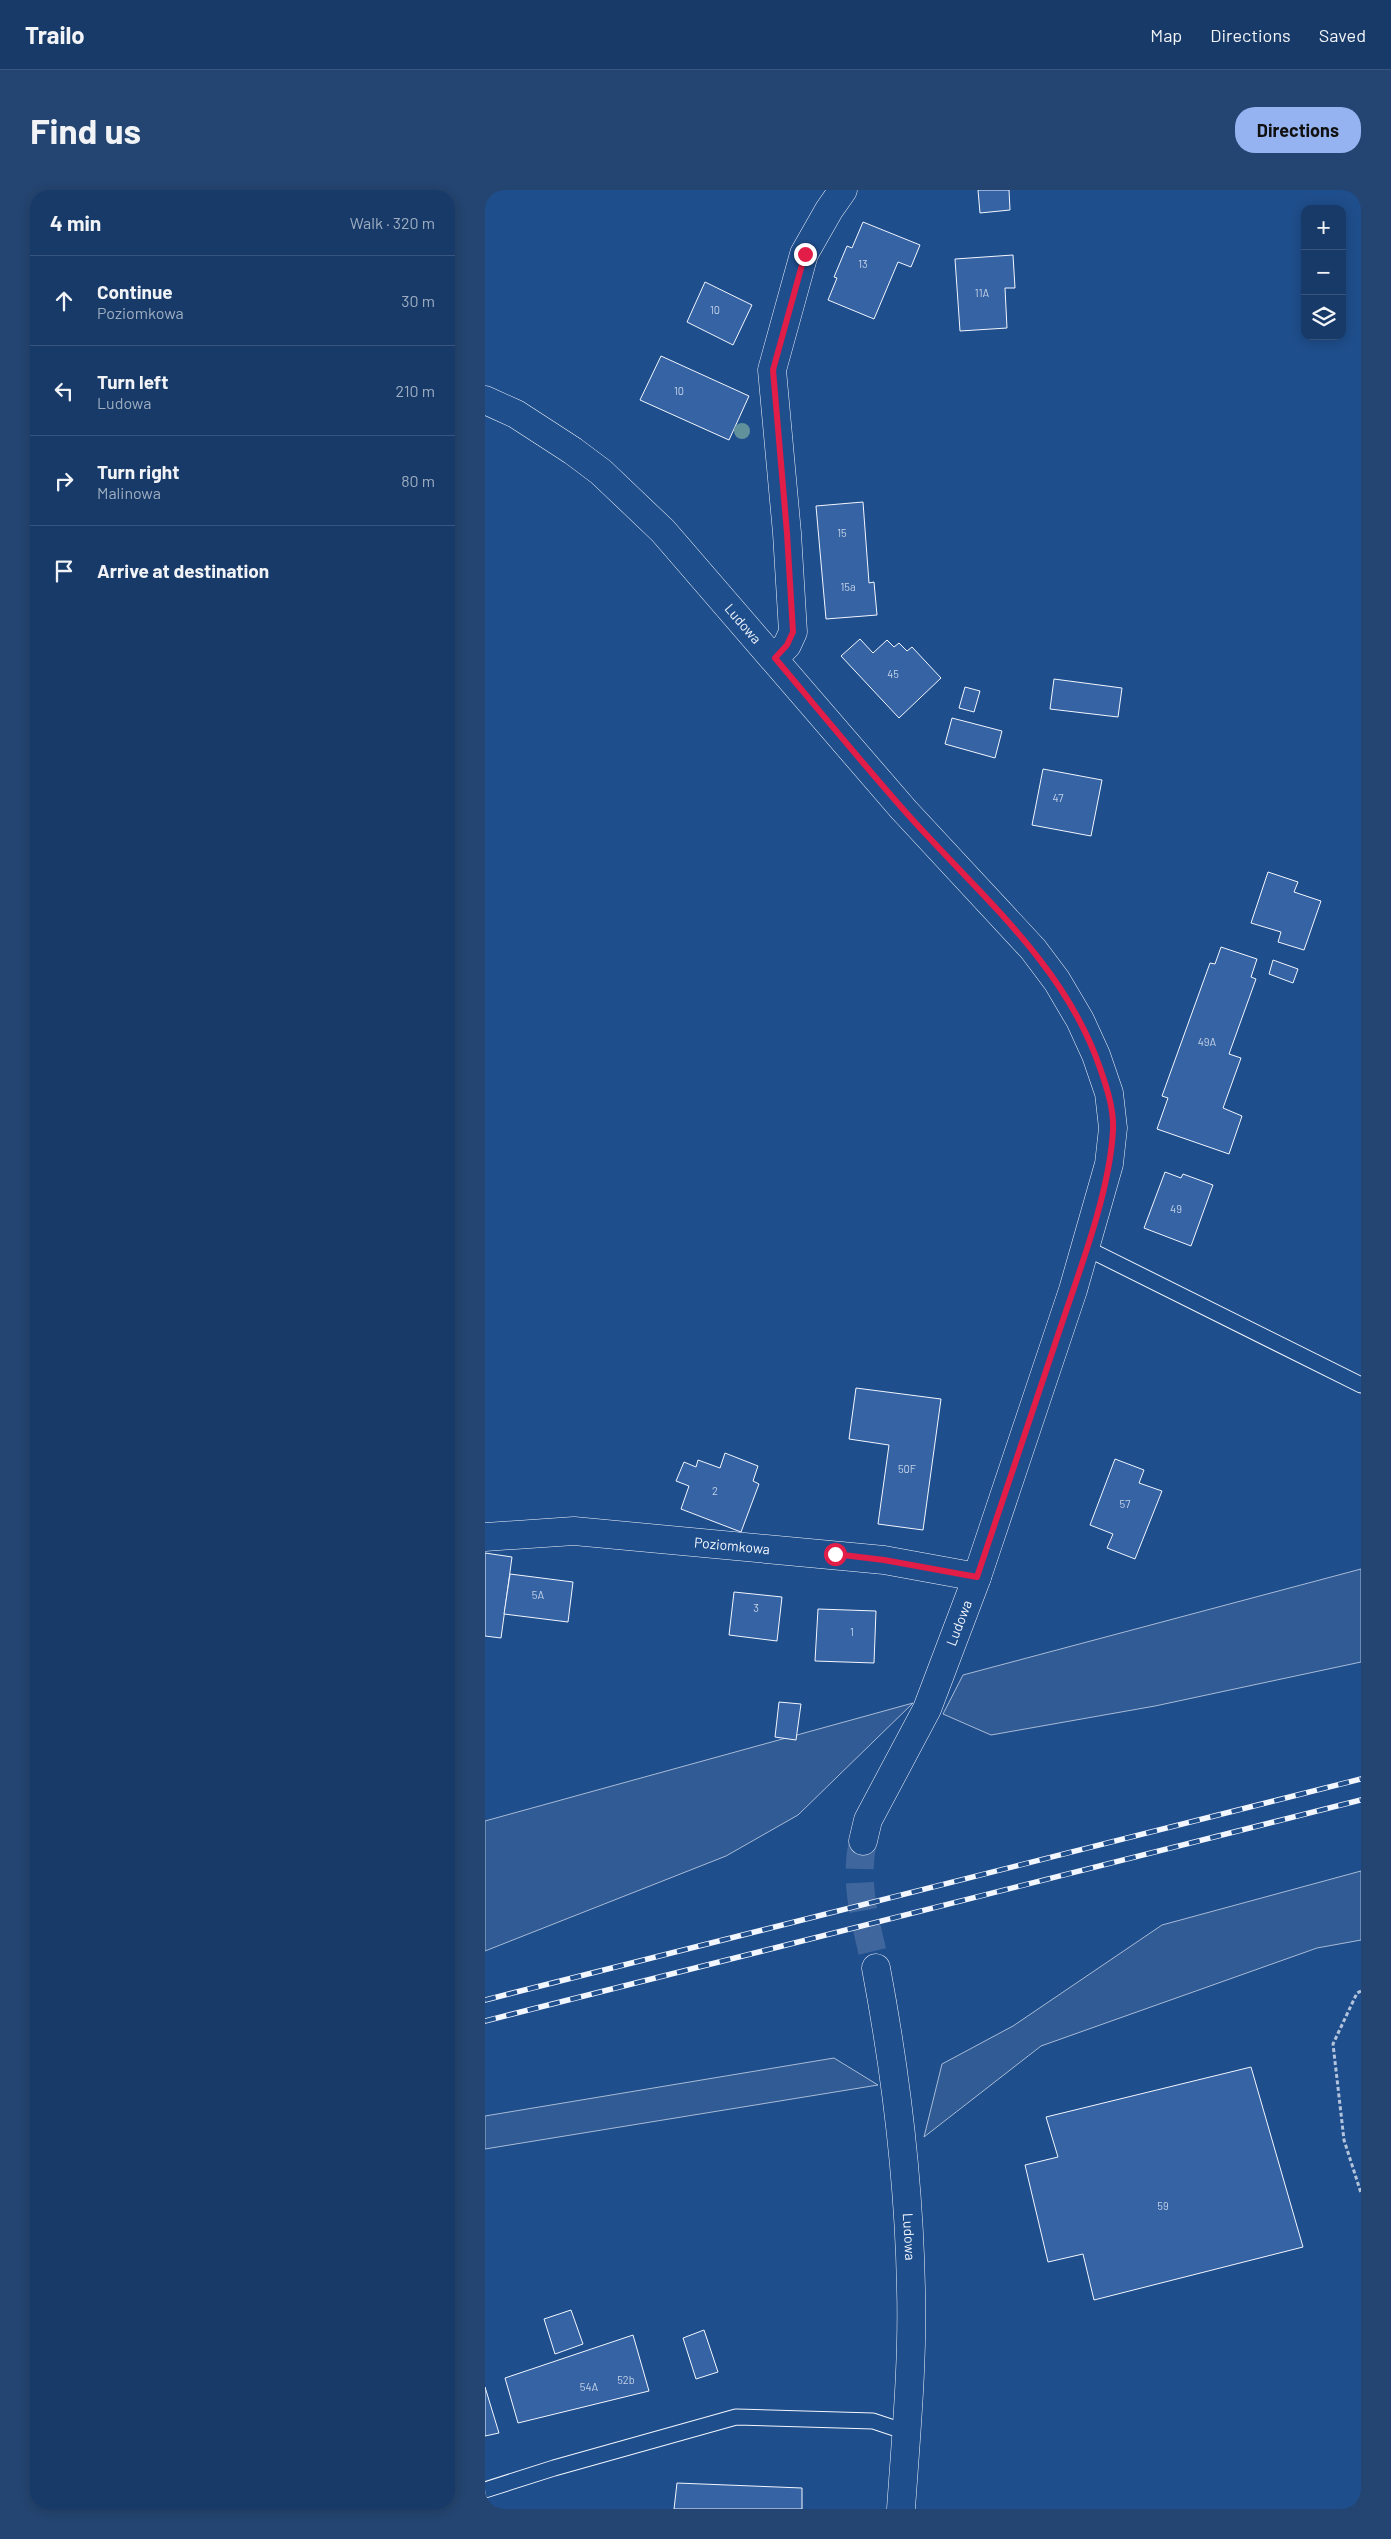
<!DOCTYPE html>
<html lang="en">
<head>
<meta charset="utf-8">
<style>
	:root { --surface:#173a69; --page:#244571; --text:#f1f3f6; --muted:#9eadc0; --line:#36547d; --accent:#95b2f1 }
	body { margin:0; font-family:Barlow,sans-serif; background:var(--page); color:var(--text) }
	.controls { position:absolute; right:15px; top:15px; display:grid; overflow:hidden; border-radius:10px; box-shadow:0 2px 12px #0003 }
	.controls button { width:45px; height:45px; display:grid; place-items:center; padding:0; border:0; border-bottom:1px solid var(--line); background:var(--surface); color:var(--text); font:25px sans-serif }
	.stop { position:absolute; width:15px; height:15px; margin:-11px; border:4px solid #e11d48; border-radius:50%; background:#fff }
	.stop.end { background:#e11d48; border-color:#fff; box-shadow:0 1px 5px #0008 }
	.list { margin:0; padding:0; list-style:none }
	h2 { display:flex; justify-content:space-between; align-items:center; height:65px; margin:0; padding:0 20px; font-size:21px }
	h2 small { font-size:16px; font-weight:400; color:var(--muted) }
	.list li { display:grid; grid-template-columns:32px 1fr auto; gap:15px; align-items:center; box-sizing:border-box; height:90px; padding:0 20px; border-top:1px solid var(--line) }
	.list b { display:block; font-size:19px; white-space:nowrap }
	.list p { margin:0; font-size:16px; white-space:nowrap; color:var(--muted) }
	.list em { font-size:16px; font-style:normal; color:var(--muted) }
	.icon { flex:none; width:28px; height:28px; fill:none; stroke:currentColor; stroke-width:2; stroke-linecap:round; stroke-linejoin:round }
	.map { position:relative; flex:none; width:876px; height:2319px; overflow:hidden; border-radius:20px }
	header { display:flex; align-items:center; gap:30px; box-sizing:border-box; height:70px; padding:0 25px; background:var(--surface); border-bottom:1px solid var(--line) }
	header strong { font-size:24px }
	nav { display:flex; gap:28px; margin-inline-start:auto; font-size:18px }
	.intro { display:flex; align-items:center; justify-content:space-between; box-sizing:border-box; height:120px; padding:0 30px }
	h1 { margin:0; font-size:35px }
	.button { padding:12px 22px; border-radius:20px; background:var(--accent); color:#111; font-size:18px; font-weight:700 }
	main { display:flex; gap:30px; padding:0 30px }
	aside { flex:1; background:var(--surface); border-radius:20px; box-shadow:0 2px 12px #0003 }
	.map>svg:first-child { display:block }
	.green { fill:#305b95; stroke:#a8bbd7 }
	.building { fill:#3563a3; stroke:#f2f6ff }
	.lines { fill:none; stroke-linecap:round; stroke-linejoin:round }
	.street-tunnel { stroke:#3f679d; stroke-width:28; stroke-dasharray:28 14; stroke-linecap:butt }
	.lane-casing { stroke:#f2f6ff; stroke-width:17 }
	.street-casing { stroke:#f2f6ff; stroke-width:29 }
	.path { stroke:#b3c4dc; stroke-width:3; stroke-dasharray:4 2.5; stroke-linecap:butt }
	.lane { stroke:#1f4e8c; stroke-width:15 }
	.street { stroke:#1f4e8c; stroke-width:28 }
	.rail-casing { stroke:#f2f6ff; stroke-width:5.5 }
	.rail { stroke:#1f4e8c; stroke-width:4; stroke-dasharray:11; stroke-linecap:butt }
	.tree { fill:#61919a }
	.route { stroke:#e11d48; stroke-width:6 }
	.labels { text-anchor:middle; stroke-width:4; stroke-linejoin:round; paint-order:stroke }
	.number-label { font-size:11px; fill:#c3d1e8 }
	.street-label { font-size:14px; fill:#f2f6ff; stroke:#1f4e8c }
</style>
</head>
<body>
<header>
<strong>Trailo</strong>
<nav><a>Map</a><a>Directions</a><a>Saved</a></nav>
</header>
<div class="intro"><h1>Find us</h1><a class="button">Directions</a></div>
<main>
<aside>
<h2>4 min<small>Walk · 320 m</small></h2>
<ul class="list">
<li><svg class="icon" aria-label="ahead" viewBox="0 0 24 24"><path d="M12 20V5M6 11l6-6 6 6"/></svg><div><b>Continue</b><p>Poziomkowa</p></div><em>30 m</em></li>
<li><svg class="icon" aria-label="left" viewBox="0 0 24 24"><path d="M17 20v-9H6M10 6l-5 5 5 5"/></svg><div><b>Turn left</b><p>Ludowa</p></div><em>210 m</em></li>
<li><svg class="icon" aria-label="right" viewBox="0 0 24 24"><path d="M7 20v-9h11M14 6l5 5-5 5"/></svg><div><b>Turn right</b><p>Malinowa</p></div><em>80 m</em></li>
<li><svg class="icon" aria-label="arrive" viewBox="0 0 24 24"><path d="M6 21V4h12l-3 4 3 4H6"/></svg><div><b>Arrive at destination</b></div></li>
</ul>
</aside>
<div class="map">
<svg width="876" height="2319" viewBox="0 0 876 2319">
	<rect width="100%" height="100%" fill="#1f4e8c"/>
	<!-- green -->
	<g class="green">
		<polygon points="876,1379 876,1472 670,1516 506,1545 458,1524 478,1485"/>
		<polygon points="428,1513 313,1625 241,1666 0,1761 0,1631"/>
		<polygon points="876,1681 876,1750 832,1758 556,1856 439,1947 457,1874 528,1836 677,1735"/>
		<polygon points="349,1868 393,1895 0,1959 0,1926"/>
	</g>
	<!-- building -->
	<g class="building">
		<polygon points="493,0 524,0 525,20 495,23"/>
		<polygon points="378,32 435,55 426,77 413,72 389,129 343,110 352,88 349,87 362,56 367,58"/>
		<polygon points="528,65 530,98 520,98 522,138 475,141 470,69"/>
		<polygon points="220,92 267,115 248,155 202,132"/>
		<polygon points="176,166 264,206 244,250 155,210"/>
		<polygon points="378,312 384,393 389,392 392,425 341,429 331,316"/>
		<polygon points="375,449 388,463 402,450 409,457 414,453 422,461 427,457 456,488 414,528 356,466"/>
		<polygon points="569,489 637,498 633,527 565,519"/>
		<polygon points="480,497 495,501 489,522 474,518"/>
		<polygon points="467,528 517,541 510,568 460,554"/>
		<polygon points="558,579 617,590 606,646 547,635"/>
		<polygon points="783,682 813,692 809,702 836,711 819,760 793,752 796,742 766,733"/>
		<polygon points="736,757 772,769 766,787 771,789 744,864 756,868 738,918 757,926 744,964 672,939 683,908 677,906 725,773 730,774"/>
		<polygon points="788,770 813,779 808,793 784,784"/>
		<polygon points="680,982 696,988 698,984 728,995 706,1056 659,1038"/>
		<polygon points="371,1198 456,1209 438,1340 393,1334 404,1255 364,1249"/>
		<polygon points="240,1263 273,1276 268,1291 274,1294 256,1342 196,1319 204,1296 191,1291 199,1272 211,1277 213,1270 235,1278"/>
		<polygon points="630,1269 659,1280 654,1293 677,1301 650,1369 622,1358 628,1344 605,1335"/>
		<polygon points="0,1363 27,1367 16,1448 0,1446"/>
		<polygon points="25,1384 88,1392 83,1432 19,1424"/>
		<polygon points="249,1402 297,1407 292,1451 244,1445"/>
		<polygon points="333,1419 391,1421 389,1473 330,1471"/>
		<polygon points="294,1512 316,1514 311,1550 290,1547"/>
		<polygon points="766,1877 818,2057 609,2110 598,2064 563,2072 540,1975 573,1967 561,1927"/>
		<polygon points="86,2120 98,2154 70,2164 59,2129"/>
		<polygon points="219,2140 233,2182 211,2189 198,2148"/>
		<polygon points="148,2145 164,2201 33,2233 20,2188"/>
		<polygon points="0,2197 14,2243 0,2246"/>
		<polygon points="192,2293 317,2298 317,2319 189,2319"/>
	</g>
	<g class="lines">
		<!-- street-tunnel -->
		<path class="street-tunnel" d="M378 1651C368 1695 382 1735 391 1778"/>
		<!-- lane casing -->
		<g class="lane-casing">
			<g id="lane">
				<polyline points="601,1058 876,1195"/>
				<polyline points="0,2300 69,2278 251,2227 388,2231 421,2242"/>
			</g>
		</g>
		<!-- street casing -->
		<g class="street-casing">
			<g id="street">
				<path id="s1" d="M0 210 31 224 88 261 116 282 178 341 418 619 548 759 572 791 595 830 611 865 624 903 628 938 624 974 588 1100 492 1387 442 1519 383 1630 378 1651"/>
				<polyline points="289,468 302,455 308,442 302,343 287,180 319,64 344,20 358,0"/>
				<path id="s2" d="M0 1347 89 1341 399 1370 492 1387"/>
				<path id="s3" d="M391 1778C411 1884 424 1990 426 2099 428 2172 421 2246 416 2319"/>
			</g>
		</g>
		<!-- path -->
		<polyline class="path" points="876,1801 872,1803 848,1854 859,1950 876,2003"/>
		<!-- lane -->
		<use href="#lane" class="lane"/>
		<!-- street -->
		<use href="#street" class="street"/>
		<!-- rail casing -->
		<g class="rail-casing">
			<g id="rail">
				<polyline points="0,1810 876,1589"/>
				<polyline points="0,1831 876,1610"/>
			</g>
		</g>
		<!-- rail -->
		<use href="#rail" class="rail"/>
	</g>
	<!-- trees -->
	<circle class="tree" cx="257" cy="241" r="8"/>
	<g class="lines">
		<!-- route -->
		<path class="route" d="M320 64 288 180 302 343 308 442 302 455 290 468C332 518 374 569 417 618 489 700 579 772 615 878 622 898 629 919 628 940 625 999 597 1074 578 1130 549 1216 521 1301 492 1387L399 1370 350 1364"/>
	</g>
	<g class="labels">
		<!-- number labels -->
		<g class="number-label">
			<text x="378" y="78">13</text>
			<text x="497" y="107">11A</text>
			<text x="230" y="124">10</text>
			<text x="194" y="205">10</text>
			<text x="357" y="347">15</text>
			<text x="363" y="401">15a</text>
			<text x="408" y="488">45</text>
			<text x="573" y="612">47</text>
			<text x="722" y="856">49A</text>
			<text x="691" y="1023">49</text>
			<text x="422" y="1283">50F</text>
			<text x="230" y="1305">2</text>
			<text x="640" y="1318">57</text>
			<text x="53" y="1409">5A</text>
			<text x="271" y="1422">3</text>
			<text x="367" y="1446">1</text>
			<text x="678" y="2020">59</text>
			<text x="141" y="2194">52b</text>
			<text x="104" y="2201">54A</text>
		</g>
		<!-- street labels -->
		<g class="street-label">
			<text dy="5" stroke="none"><textPath href="#s1" startOffset="345">Ludowa</textPath></text>
			<text dy="5" stroke="none"><textPath href="#s2" startOffset="248">Poziomkowa</textPath></text>
			<text transform="translate(474 1433) rotate(-69)" y="5">Ludowa</text>
			<text dy="5" stroke="none"><textPath href="#s3" startOffset="271">Ludowa</textPath></text>
		</g>
	</g>
</svg>
<div class="controls">
<button>+</button>
<button>−</button>
<button><svg class="icon" aria-label="layers" viewBox="0 0 24 24"><path d="M12 4l9 5-9 5-9-5zM3 14l9 5 9-5"/></svg></button>
</div>
<div class="stop" style="left:350px;top:1364px"></div>
<div class="stop end" style="left:320px;top:64px"></div>
</div>
</main>
</body>
</html>
